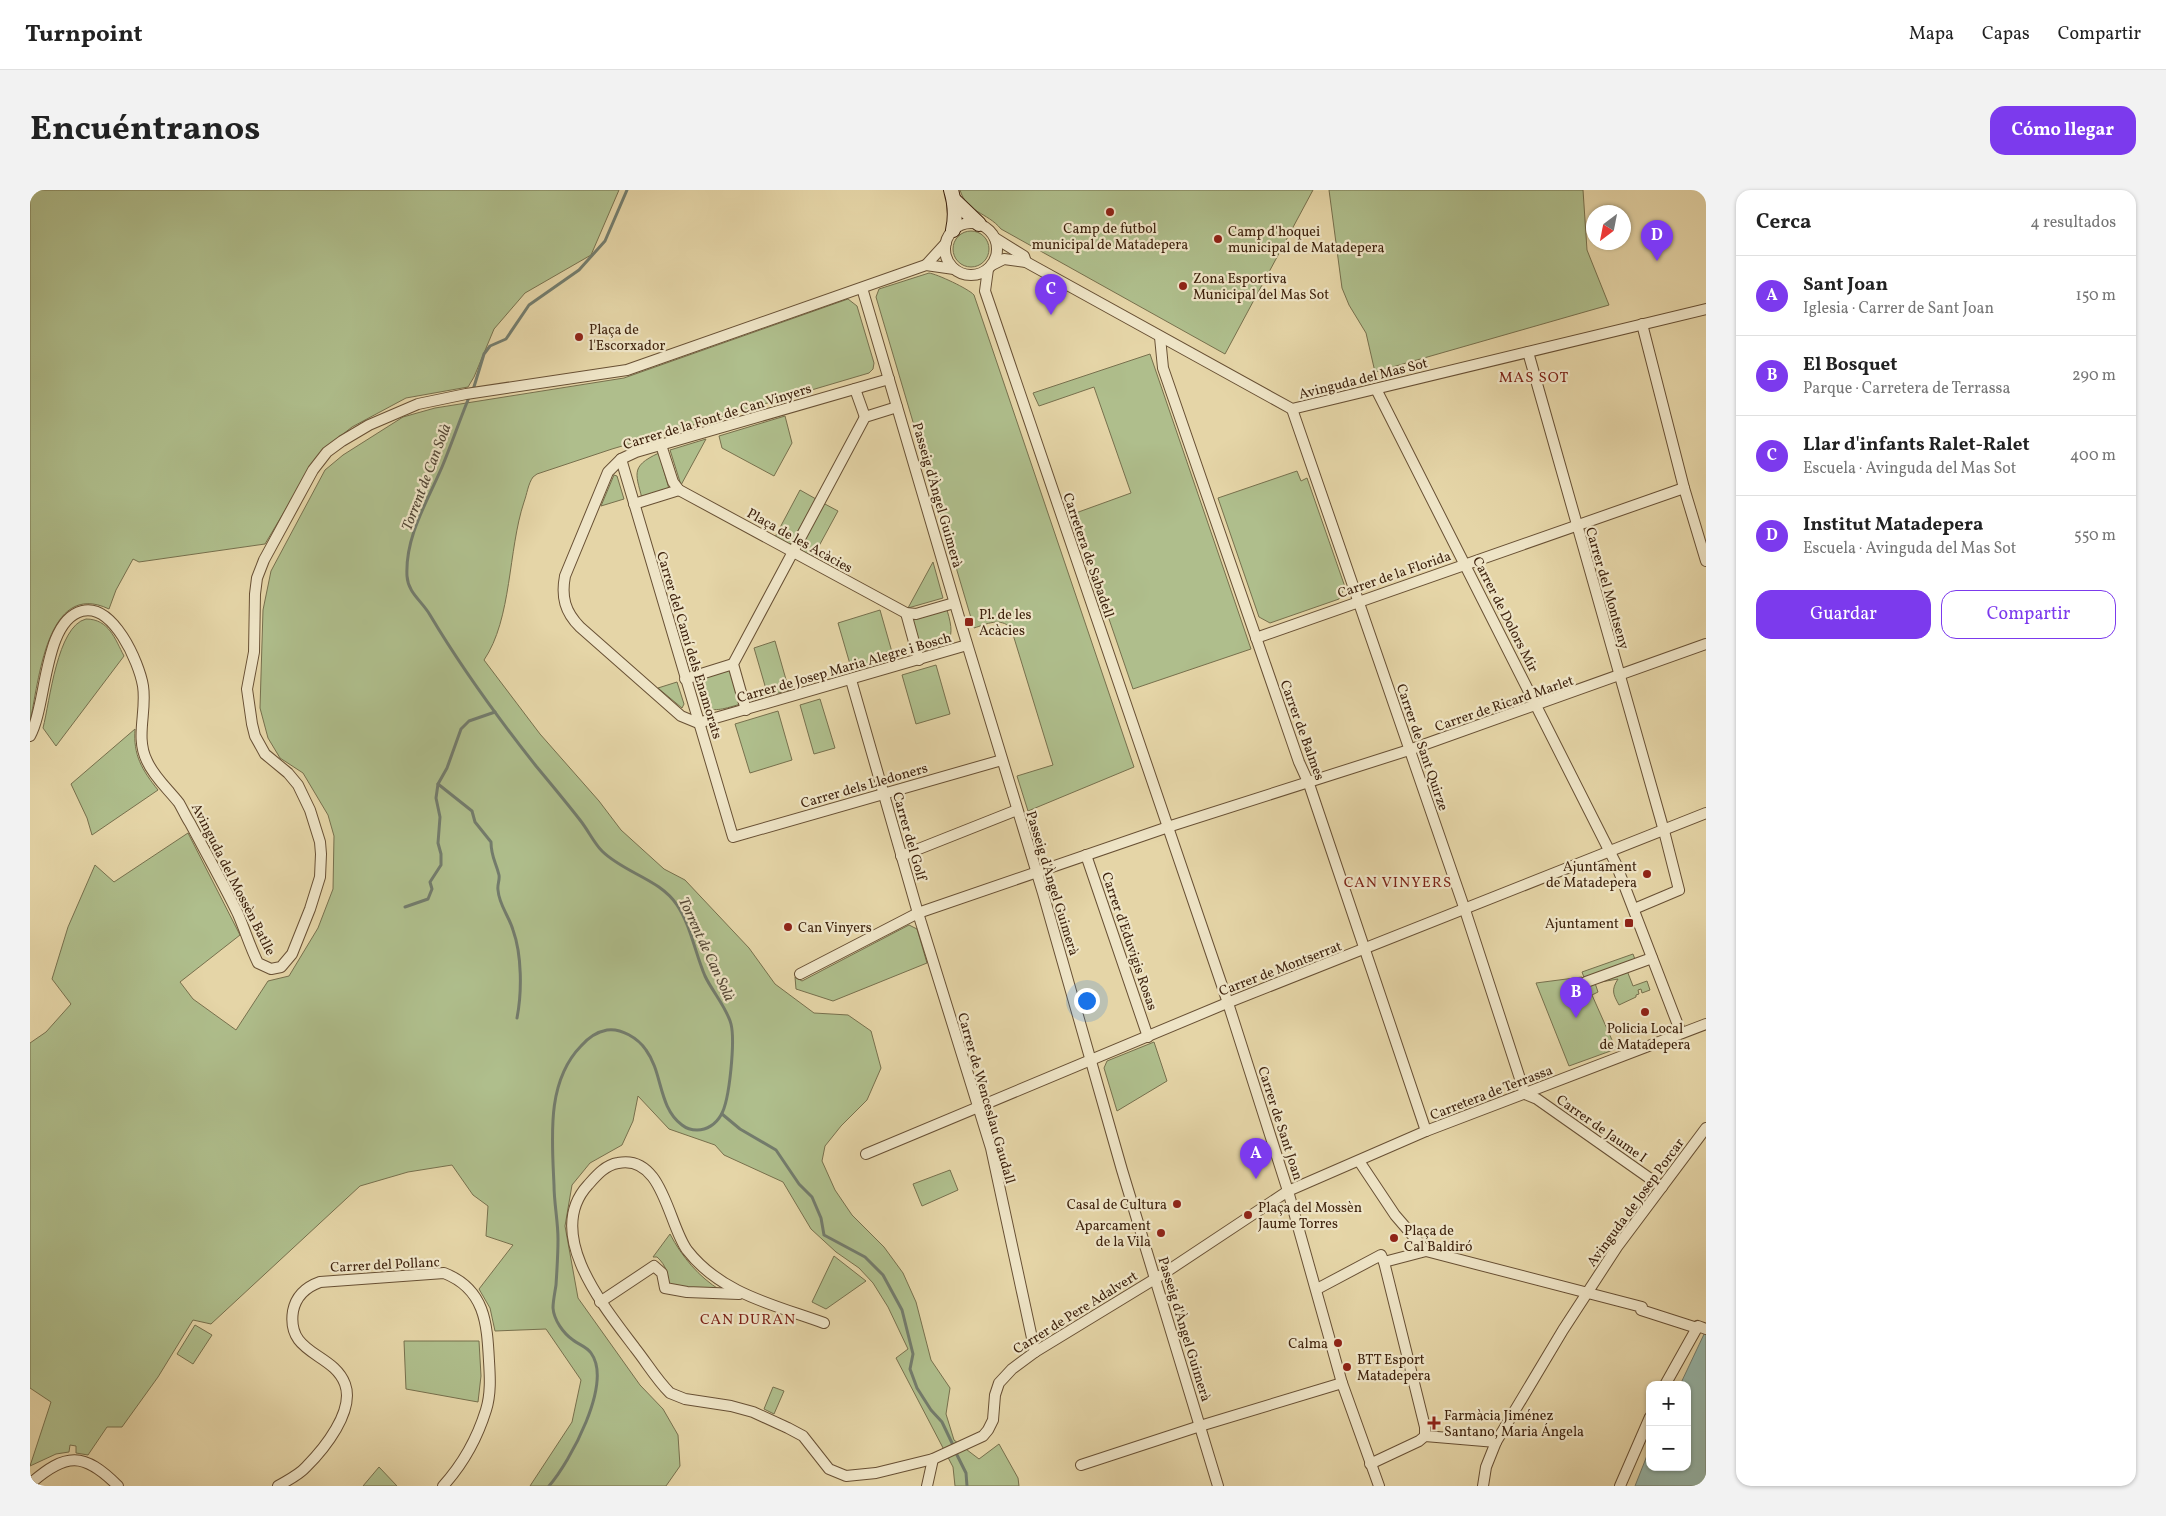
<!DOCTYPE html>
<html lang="es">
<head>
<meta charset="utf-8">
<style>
	:root { --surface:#fff; --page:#f2f2f2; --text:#222; --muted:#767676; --line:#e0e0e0; --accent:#7c3aed }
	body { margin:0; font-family:Vollkorn,serif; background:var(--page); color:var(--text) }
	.controls { position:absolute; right:15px; bottom:15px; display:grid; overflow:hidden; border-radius:10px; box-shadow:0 1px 4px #0004 }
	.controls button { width:45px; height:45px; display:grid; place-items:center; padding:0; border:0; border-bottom:1px solid var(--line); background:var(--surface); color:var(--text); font:25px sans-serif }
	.compass { position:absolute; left:1556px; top:15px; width:45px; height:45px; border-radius:50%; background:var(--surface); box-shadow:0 1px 4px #0004; rotate:212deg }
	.you { position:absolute; left:1056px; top:810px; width:18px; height:18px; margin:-12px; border:4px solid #fff; border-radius:50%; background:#1a73e8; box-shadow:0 0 0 8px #1a73e833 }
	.badge { display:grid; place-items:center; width:32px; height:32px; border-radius:50%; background:var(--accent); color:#fff; font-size:16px; font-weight:700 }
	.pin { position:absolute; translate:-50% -41px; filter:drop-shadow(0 1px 2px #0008) }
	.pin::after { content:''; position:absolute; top:26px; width:18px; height:15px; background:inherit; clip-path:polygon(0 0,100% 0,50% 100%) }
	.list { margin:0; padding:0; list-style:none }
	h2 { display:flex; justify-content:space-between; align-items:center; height:65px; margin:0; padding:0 20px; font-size:21px }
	h2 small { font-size:16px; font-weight:400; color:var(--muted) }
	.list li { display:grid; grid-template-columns:32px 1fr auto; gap:15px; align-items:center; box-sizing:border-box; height:80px; padding:0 20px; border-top:1px solid var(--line) }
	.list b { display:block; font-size:19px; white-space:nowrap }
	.list p { margin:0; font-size:16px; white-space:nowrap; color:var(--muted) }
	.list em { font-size:16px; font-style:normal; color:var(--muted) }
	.actions { display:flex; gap:10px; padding:15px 20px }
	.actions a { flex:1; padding:11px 0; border:1px solid var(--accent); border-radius:15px; text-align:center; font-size:18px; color:var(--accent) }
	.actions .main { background:var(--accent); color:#fff }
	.map { position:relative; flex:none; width:1676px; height:1296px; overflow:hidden; border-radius:15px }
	header { display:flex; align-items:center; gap:30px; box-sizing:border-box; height:70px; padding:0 25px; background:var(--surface); border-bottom:1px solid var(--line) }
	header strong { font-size:24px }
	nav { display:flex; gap:28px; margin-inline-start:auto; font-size:18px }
	.intro { display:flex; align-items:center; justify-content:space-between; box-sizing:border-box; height:120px; padding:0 30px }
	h1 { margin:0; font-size:35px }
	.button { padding:12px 22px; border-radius:15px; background:var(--accent); color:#fff; font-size:18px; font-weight:700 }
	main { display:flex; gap:30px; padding:0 30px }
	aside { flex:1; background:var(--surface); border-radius:15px; box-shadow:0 1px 4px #0004 }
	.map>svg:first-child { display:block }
	.green { fill:#afbe8c; stroke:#77704d }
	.water { fill:#96b8ac; stroke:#737c6d }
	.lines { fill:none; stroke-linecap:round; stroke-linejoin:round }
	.stream { stroke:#737c6d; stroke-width:3 }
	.street-casing { stroke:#685034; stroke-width:12 }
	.secondary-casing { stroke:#3f230e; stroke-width:16 }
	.street { stroke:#eee4c6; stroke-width:10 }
	.secondary { stroke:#eee4c6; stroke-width:14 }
	.poi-dot { fill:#8f2418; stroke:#eee4c6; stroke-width:2 }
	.labels { text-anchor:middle; stroke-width:4.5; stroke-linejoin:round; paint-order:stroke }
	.poi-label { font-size:14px; fill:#3f230e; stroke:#eee4c6; text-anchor:start }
	.street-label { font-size:14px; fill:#3f230e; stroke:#eee4c6 }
	.neighbourhood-label { font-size:15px; letter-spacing:1px; fill:#7a1f14; stroke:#eee4c6 }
	.water-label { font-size:15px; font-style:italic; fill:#554836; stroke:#eee4c6 }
</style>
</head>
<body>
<header>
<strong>Turnpoint</strong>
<nav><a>Mapa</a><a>Capas</a><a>Compartir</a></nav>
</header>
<div class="intro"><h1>Encuéntranos</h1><a class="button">Cómo llegar</a></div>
<main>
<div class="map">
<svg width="1676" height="1296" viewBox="0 0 1676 1296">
	<rect width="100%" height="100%" fill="#e5d5a7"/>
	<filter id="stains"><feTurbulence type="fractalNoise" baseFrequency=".004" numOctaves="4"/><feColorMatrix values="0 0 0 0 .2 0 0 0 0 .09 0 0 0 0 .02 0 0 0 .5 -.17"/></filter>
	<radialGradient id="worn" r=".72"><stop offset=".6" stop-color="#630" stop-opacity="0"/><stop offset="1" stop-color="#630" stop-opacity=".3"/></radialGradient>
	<!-- green -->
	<g class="green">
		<path d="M0 0H589L561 65 495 103 464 139 444 187 438 197 376 208 322 237 298 256 279 280 235 354 109 372 103 369 86 400 79 419C16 389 9 493 0 531Z"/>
		<path d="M930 0H1283L1195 164 971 39C957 22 937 23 930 0Z"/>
		<polygon points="1299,0 1553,0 1557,60 1579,115 1345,182 1336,143 1319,115 1312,98"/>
		<circle cx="941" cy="59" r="18"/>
		<path d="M899 83C907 84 939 99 944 105L1104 577 998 621 987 586 1023 575 981 438C970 427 957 434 944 438L846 107 849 99Z"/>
		<path d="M818 109 827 116 844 173 843 179 839 183 582 259 507 284 503 287C498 294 497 304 494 312 478 360 482 429 454 470L510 544 569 611 591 640 634 679 655 690 719 758 745 794 784 823 818 825 841 841 851 878 837 910 811 936 795 956 792 971 805 1000 822 1025 854 1057 873 1083 886 1112 901 1170 920 1198 916 1224 924 1250 949 1269 969 1254 988 1288 989 1296H925L923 1277 866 1168 878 1159 858 1117 843 1093 829 1078 806 1062 781 1039 753 992 694 965 685 955 639 939 608 906 603 931 592 955 560 973 542 995 535 1036 548 1108 610 1195 633 1219 648 1245 650 1276 636 1296H500L542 1232 551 1190 516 1139 465 1141 460 1118 449 1099 483 1055 456 1046 458 1016 443 1005 422 975 378 982 330 996 181 1134 163 1130 128 1187 92 1237H77L58 1265 46 1263V1256L40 1255 39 1262 26 1264 0 1276 21 1212 0 1198V853L16 842 41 814 22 789 38 737 65 675 84 692 158 643 210 745 150 792 163 809 206 840 238 791 259 786 288 738 303 699 304 646 298 625 273 583 250 568 238 548 230 518 233 420 241 381 295 280 313 265 373 227 405 218 594 188Z"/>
		<polygon points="1120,164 1221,459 1103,499 1043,324 1101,303 1064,197 1009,216 1003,203"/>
		<polygon points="755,226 762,253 744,286 692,258 689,246"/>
		<polygon points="676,249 651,295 640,260"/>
		<path d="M629 263 639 299 613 313C607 285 598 277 629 263Z"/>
		<polygon points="1267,281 1271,291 1277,288 1315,397 1309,409 1240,433 1229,427 1188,308"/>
		<polygon points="584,285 587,286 594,309 571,316"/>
		<polygon points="770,300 786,309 760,355 745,347"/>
		<polygon points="793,313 808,321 783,367 768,359"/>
		<polygon points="903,372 913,408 878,418"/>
		<polygon points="850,420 864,469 822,481 808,433"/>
		<path d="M917 420C928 456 916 454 885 463L880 431Z"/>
		<path d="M56 429C79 429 85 449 94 466L26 556 13 538C20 511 27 436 56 429Z"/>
		<polygon points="745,451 759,500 738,506 724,458"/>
		<path d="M706 475 717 512C675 525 675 525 663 483Z"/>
		<polygon points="906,475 920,524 886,534 872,485"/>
		<polygon points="647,492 654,514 652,518 628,498"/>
		<polygon points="790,509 805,558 784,564 770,515"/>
		<polygon points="748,521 762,570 720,583 705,534"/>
		<path d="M105 539C103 565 112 580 128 600L62 645 57 628 41 594Z"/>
		<polygon points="879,735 887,739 897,773 803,811 766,799 765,787 772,791"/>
		<path d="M1603 764 1606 772 1596 778 1603 796 1617 791 1620 800 1612 803 1611 799 1608 800 1609 804 1606 805V807L1589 815C1583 804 1581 800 1588 789L1565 793 1568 802 1562 805 1586 859 1539 876 1506 793 1552 787 1553 791 1555 790 1552 782Z"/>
		<polygon points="1124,852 1137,891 1087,921 1074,878 1077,871"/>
		<polygon points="920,980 928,1000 892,1016 883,994"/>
		<path d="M640 1044C652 1067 669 1087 690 1100L638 1096C639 1085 636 1075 627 1067H623Z"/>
		<polygon points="804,1066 836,1091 796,1119 782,1112"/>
		<polygon points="165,1135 182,1145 163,1174 147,1164"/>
		<polygon points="374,1151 449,1151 451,1186 448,1212 376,1199"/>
		<polygon points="743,1197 754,1201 744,1224 734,1219"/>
		<polygon points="349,1277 367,1296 333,1296"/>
	</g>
	<!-- water -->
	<polygon class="water" points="1676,1140 1676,1296 1605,1296 1620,1258 1620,1277 1657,1277 1657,1195 1650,1195"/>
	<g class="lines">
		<!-- stream -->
		<g class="stream">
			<polyline points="443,200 454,164 460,156 476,149 499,115 549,80 575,51 597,0"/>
			<path d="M440 205C430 229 422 253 412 277 397 312 375 347 377 386 378 403 392 411 400 425 431 477 468 528 506 576 521 594 536 612 550 630 558 640 564 653 572 661 594 683 630 689 647 715 661 736 665 763 675 786 682 801 697 818 701 834 705 850 700 910 691 925 686 934 677 940 667 940 661 940 657 939 652 935 628 917 633 883 616 860 608 848 591 838 577 840 566 842 558 848 551 856 516 892 522 948 524 995 524 1013 528 1031 528 1049 528 1064 527 1080 526 1095 525 1102 523 1111 523 1118 524 1130 533 1143 543 1150 549 1155 556 1156 561 1163 583 1193 540 1272 519 1296"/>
			<path d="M408 594 442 621 445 632 461 652C461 667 466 672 469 685 470 690 467 695 468 700 469 715 479 726 483 740 492 765 492 802 487 828"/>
			<polyline points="375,717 398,709 402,699 400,692 411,675 411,664 408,653 410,627 406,608 408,594 417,578 431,539 439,531 465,522"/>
			<polyline points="692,924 710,939 746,960 769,994 782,1007 791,1028 794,1045 835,1067 853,1085 872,1120 883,1164 880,1179 887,1198 901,1220 912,1232 922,1253"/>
			<polyline points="927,1265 936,1283 937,1296"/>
		</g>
		<!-- street casing -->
		<g class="street-casing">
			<g id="street">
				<circle cx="941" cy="59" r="26"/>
				<polyline points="965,48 994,66 996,72"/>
				<polyline points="896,75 916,53"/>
				<polyline points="962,75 974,69 996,72 1262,219 1676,119"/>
				<polyline points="958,79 955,101 1198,813 1258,1001 1312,1193 1349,1296"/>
				<polyline points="832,98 931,434 1013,703 1092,980 1188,1296"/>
				<polyline points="1612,134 1654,298 1676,371"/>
				<polyline points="1130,147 1133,178 1269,572 1279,594 1396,941"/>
				<polyline points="1498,162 1634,641 1649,700 1604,719"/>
				<path d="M859 189 606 262 591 269 578 282 535 386C531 407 535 422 550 437L651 526 668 533 937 455"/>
				<polyline points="825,199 835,227"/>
				<polyline points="1346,199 1586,674 1651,843"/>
				<polyline points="1262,219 1435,720 1495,904"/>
				<polyline points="631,255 643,292 649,300 876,423 886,424 924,413"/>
				<polyline points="591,269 703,647 972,570"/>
				<polyline points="604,314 649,300"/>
				<polyline points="876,423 889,470"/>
				<polyline points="1226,448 1654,298"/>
				<polyline points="655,489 703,474"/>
				<polyline points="821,490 888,723 961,958 1005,1162"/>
				<polyline points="716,520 703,474 835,227 867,217"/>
				<path d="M0 546C17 516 13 431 52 421 83 413 109 472 113 496 117 522 105 547 117 571 124 587 138 599 149 613 153 620 156 627 160 633 176 663 193 693 208 724 215 740 220 757 228 773L241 779 251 777 262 764 280 719 290 687 291 664 290 652 280 620 268 595 258 583 235 564 225 546 222 534 217 499 224 462 225 404 227 388 234 370 283 280 297 262 312 251 339 235 388 214 436 204 597 180 896 75 924 79"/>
				<polyline points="1056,665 1118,847"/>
				<polyline points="871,666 987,620"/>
				<polyline points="770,784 888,723 1144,635 1379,560 1676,454"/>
				<polyline points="1556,792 1622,768"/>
				<polyline points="1495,904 1507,909 1632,997"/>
				<polyline points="836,964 1197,813 1676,623"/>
				<polyline points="1329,971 1365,1025 1396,1061 1612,1117 1611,1120 1667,1138"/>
				<polyline points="1354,1072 1396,1061"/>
				<polyline points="1287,1099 1351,1065 1354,1072 1395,1237 1395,1246"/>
				<polyline points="570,1112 624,1076 632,1083 635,1098 657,1102 709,1104"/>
				<path d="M794 1133C745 1115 691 1104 657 1060 638 1034 633 964 588 973 575 975 566 986 558 995 513 1044 575 1118 605 1158 617 1173 626 1189 640 1203L655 1209 701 1216 723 1222 758 1238 773 1246 799 1279 816 1286 846 1283 903 1269 953 1246 958 1240 963 1230 965 1205 969 1193 982 1179 1005 1162 1133 1084 1258 1001 1396 941 1676 834"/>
				<polyline points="1635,1195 1668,1136 1676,1139"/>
				<polyline points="1340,1274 1389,1251 1395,1246 1466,1252"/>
				<polyline points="1051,1275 1170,1236 1312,1193"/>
				<path d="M0 1294C36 1262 54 1262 88 1296"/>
				<path d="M248 1296C258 1290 269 1285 276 1277 294 1259 325 1221 315 1194 303 1162 256 1165 263 1121 266 1106 276 1097 290 1092L414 1083C455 1099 457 1133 459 1171 460 1187 461 1204 456 1220 447 1249 433 1274 413 1296"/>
				<polyline points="897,1296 903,1269"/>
				<polyline points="1453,1296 1456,1277 1466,1252 1533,1140 1587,1057 1676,938"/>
				<polyline points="1590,1296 1620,1227"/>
			</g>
		</g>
		<!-- secondary casing -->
		<g class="secondary-casing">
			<g id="secondary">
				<path d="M921 0C925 13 926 27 923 40"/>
				<polyline points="924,10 949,34"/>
			</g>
		</g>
		<!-- street -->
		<use href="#street" class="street"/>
		<!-- secondary -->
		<use href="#secondary" class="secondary"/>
	</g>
	<!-- markers -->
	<g class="poi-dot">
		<circle cx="1080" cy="22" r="5"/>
		<circle cx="1188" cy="49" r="5"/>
		<circle cx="1153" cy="96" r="5"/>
		<circle cx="549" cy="147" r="5"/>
		<rect x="934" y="427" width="10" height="10" rx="2.5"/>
		<circle cx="1617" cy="684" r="5"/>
		<rect x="1594" y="728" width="10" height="10" rx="2.5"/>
		<circle cx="758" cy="737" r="5"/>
		<circle cx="1615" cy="822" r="5"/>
		<circle cx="1147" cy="1014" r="5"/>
		<circle cx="1218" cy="1025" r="5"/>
		<circle cx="1131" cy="1043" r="5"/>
		<circle cx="1364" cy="1048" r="5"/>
		<circle cx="1308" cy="1153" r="5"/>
		<circle cx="1317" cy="1177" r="5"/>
		<path d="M1401.5 1225.5h5v5h5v5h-5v5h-5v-5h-5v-5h5z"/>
	</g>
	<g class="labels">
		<!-- poi labels -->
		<g class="poi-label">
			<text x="1080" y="43" text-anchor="middle">Camp de futbol<tspan x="1080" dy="16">municipal de Matadepera</tspan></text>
			<text x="1198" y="46">Camp d'hoquei<tspan x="1198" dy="16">municipal de Matadepera</tspan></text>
			<text x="1163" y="93">Zona Esportiva<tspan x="1163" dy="16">Municipal del Mas Sot</tspan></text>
			<text x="559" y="144">Plaça de<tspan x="559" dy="16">l'Escorxador</tspan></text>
			<text x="949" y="429">Pl. de les<tspan x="949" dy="16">Acàcies</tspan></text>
			<text x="1607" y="681" text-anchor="end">Ajuntament<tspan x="1607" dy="16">de Matadepera</tspan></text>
			<text x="1589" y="738" text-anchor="end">Ajuntament</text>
			<text x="768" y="742">Can Vinyers</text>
			<text x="1615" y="843" text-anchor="middle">Policia Local<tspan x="1615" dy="16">de Matadepera</tspan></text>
			<text x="1137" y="1019" text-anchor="end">Casal de Cultura</text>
			<text x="1228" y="1022">Plaça del Mossèn<tspan x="1228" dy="16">Jaume Torres</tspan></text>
			<text x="1121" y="1040" text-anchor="end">Aparcament<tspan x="1121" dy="16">de la Vila</tspan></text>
			<text x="1374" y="1045">Plaça de<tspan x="1374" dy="16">Cal Baldiró</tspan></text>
			<text x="1298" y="1158" text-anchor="end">Calma</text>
			<text x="1327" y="1174">BTT Esport<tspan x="1327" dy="16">Matadepera</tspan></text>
			<text x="1414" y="1230">Farmàcia Jiménez<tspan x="1414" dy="16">Santano, Maria Ángela</tspan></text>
		</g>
		<!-- street labels -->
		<g class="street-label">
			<text transform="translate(1333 188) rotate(-14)" y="5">Avinguda del Mas Sot</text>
			<text transform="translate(687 226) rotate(-17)" y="5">Carrer de la Font de Can Vinyers</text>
			<text transform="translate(908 305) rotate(74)" y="5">Passeig d'Àngel Guimerà</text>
			<text transform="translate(770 350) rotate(29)" y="5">Plaça de les Acàcies</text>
			<text transform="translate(1059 365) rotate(71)" y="5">Carretera de Sabadell</text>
			<text transform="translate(1364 384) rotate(-19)" y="5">Carrer de la Florida</text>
			<text transform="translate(1578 398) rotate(74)" y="5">Carrer del Montseny</text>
			<text transform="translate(1476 424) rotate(63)" y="5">Carrer de Dolors Mir</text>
			<text transform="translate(660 455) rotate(73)" y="5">Carrer del Camí dels Enamorats</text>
			<text transform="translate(814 477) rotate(-16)" y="5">Carrer de Josep Maria Alegre i Bosch</text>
			<text transform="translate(1474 513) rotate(-19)" y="5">Carrer de Ricard Marlet</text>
			<text transform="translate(1273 540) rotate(70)" y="5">Carrer de Balmes</text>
			<text transform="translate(1393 557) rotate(71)" y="5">Carrer de Sant Quirze</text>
			<text transform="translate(834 595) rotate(-16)" y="5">Carrer dels Lledoners</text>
			<text transform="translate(880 646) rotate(74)" y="5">Carrer del Golf</text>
			<text transform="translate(204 689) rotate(63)" y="5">Avinguda del Mossèn Batlle</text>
			<text transform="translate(1023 693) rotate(73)" y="5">Passeig d'Àngel Guimerà</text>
			<text transform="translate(1100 751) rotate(71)" y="5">Carrer d'Eduvigis Rosas</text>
			<text transform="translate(1250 778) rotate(-21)" y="5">Carrer de Montserrat</text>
			<text transform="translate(1461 902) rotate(-21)" y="5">Carretera de Terrassa</text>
			<text transform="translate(957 908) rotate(74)" y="5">Carrer de Wenceslau Gaudall</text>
			<text transform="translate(1251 933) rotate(72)" y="5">Carrer de Sant Joan</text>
			<text transform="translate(1572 938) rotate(35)" y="5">Carrer de Jaume I</text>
			<text transform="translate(1605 1012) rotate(-54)" y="5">Avinguda de Josep Porcar</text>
			<text transform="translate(355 1074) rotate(-3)" y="5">Carrer del Pollanc</text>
			<text transform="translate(1045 1122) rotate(-32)" y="5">Carrer de Pere Adalvert</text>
			<text transform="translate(1155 1139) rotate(73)" y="5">Passeig d'Àngel Guimerà</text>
		</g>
		<!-- neighbourhood labels -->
		<g class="neighbourhood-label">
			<text x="1504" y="192">MAS SOT</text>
			<text x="1368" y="697">CAN VINYERS</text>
			<text x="718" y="1134">CAN DURAN</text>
		</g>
		<!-- water labels -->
		<g class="water-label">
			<text transform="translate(396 287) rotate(-69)" y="5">Torrent de Can Solà</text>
			<text transform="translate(677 759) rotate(65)" y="5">Torrent de Can Solà</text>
		</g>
	</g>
	<rect width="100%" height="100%" filter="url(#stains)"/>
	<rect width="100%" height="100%" fill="url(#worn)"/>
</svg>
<div class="controls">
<button>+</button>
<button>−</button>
</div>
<svg class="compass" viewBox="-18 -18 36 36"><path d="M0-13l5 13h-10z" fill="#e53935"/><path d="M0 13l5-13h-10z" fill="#767676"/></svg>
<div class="you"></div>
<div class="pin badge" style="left:1226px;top:989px">A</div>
<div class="pin badge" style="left:1546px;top:828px">B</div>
<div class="pin badge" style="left:1021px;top:125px">C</div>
<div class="pin badge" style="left:1627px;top:71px">D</div>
</div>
<aside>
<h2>Cerca<small>4 resultados</small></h2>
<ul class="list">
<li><span class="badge">A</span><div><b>Sant Joan</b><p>Iglesia · Carrer de Sant Joan</p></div><em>150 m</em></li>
<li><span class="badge">B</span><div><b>El Bosquet</b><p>Parque · Carretera de Terrassa</p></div><em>290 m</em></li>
<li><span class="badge">C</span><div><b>Llar d'infants Ralet-Ralet</b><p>Escuela · Avinguda del Mas Sot</p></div><em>400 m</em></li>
<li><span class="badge">D</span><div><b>Institut Matadepera</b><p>Escuela · Avinguda del Mas Sot</p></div><em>550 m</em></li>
</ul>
<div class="actions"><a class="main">Guardar</a><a>Compartir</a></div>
</aside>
</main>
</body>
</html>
